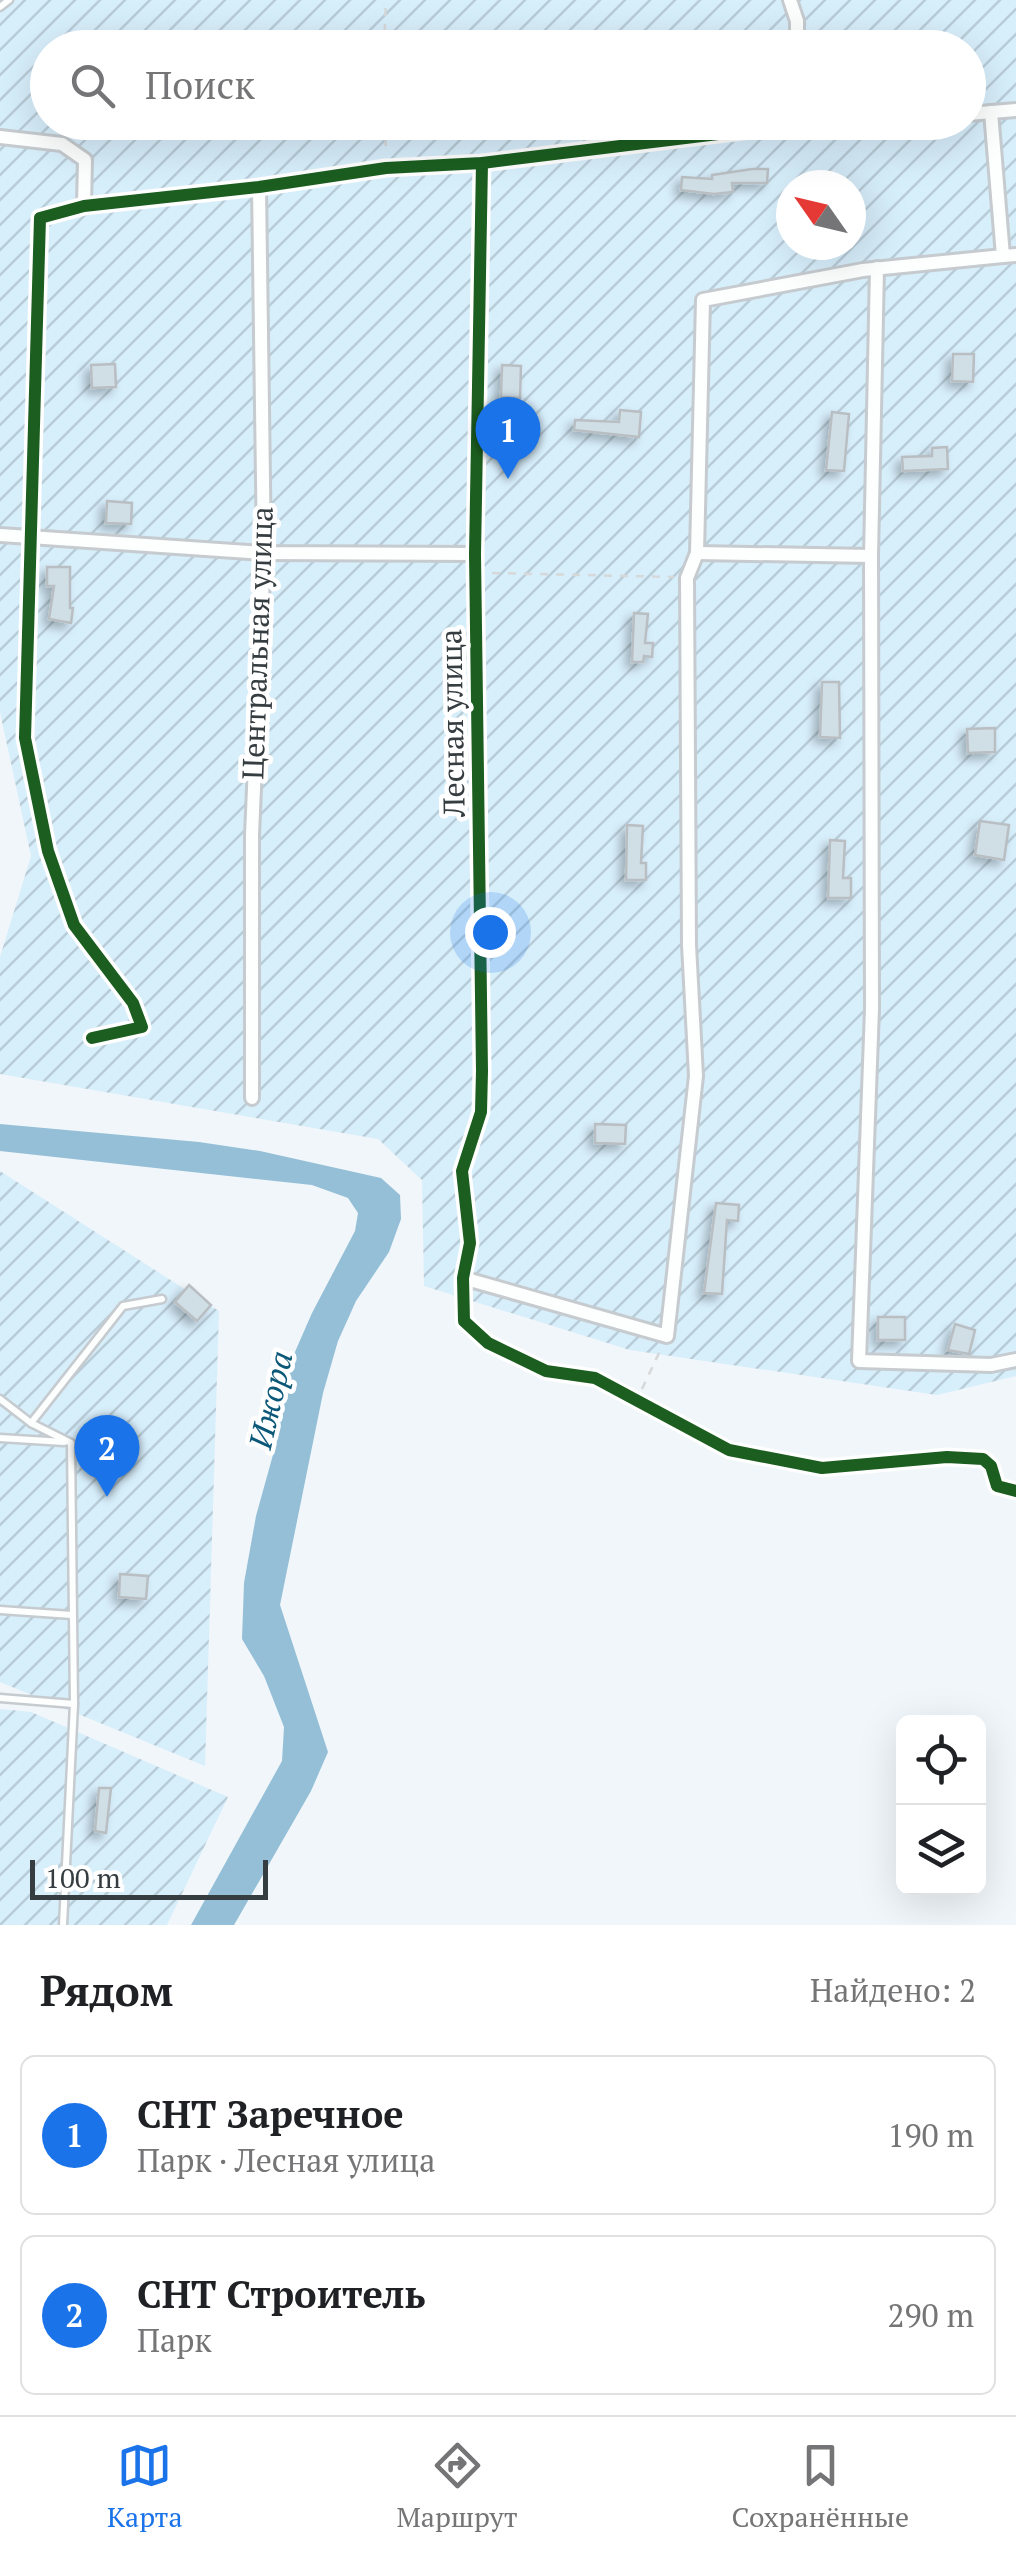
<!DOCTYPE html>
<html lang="ru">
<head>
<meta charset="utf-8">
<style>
	:root { --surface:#fff; --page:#f2f2f2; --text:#202124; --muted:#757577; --line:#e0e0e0; --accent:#1a73e8 }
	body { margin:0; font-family:"PT Serif",serif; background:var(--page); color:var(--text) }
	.controls { position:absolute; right:30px; bottom:30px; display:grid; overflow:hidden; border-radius:15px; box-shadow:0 10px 40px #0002 }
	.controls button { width:90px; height:90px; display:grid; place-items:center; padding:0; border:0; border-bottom:2px solid var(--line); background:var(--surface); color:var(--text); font:50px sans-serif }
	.compass { position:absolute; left:776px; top:170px; width:90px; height:90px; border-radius:50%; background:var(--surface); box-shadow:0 10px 40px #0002; rotate:304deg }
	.scale { position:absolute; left:30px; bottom:25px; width:238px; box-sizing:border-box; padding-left:10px; border:5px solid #363d41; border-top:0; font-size:28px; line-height:35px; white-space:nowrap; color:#363d41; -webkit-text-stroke:8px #fff; paint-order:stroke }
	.you { position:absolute; left:490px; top:932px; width:35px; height:35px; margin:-25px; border:8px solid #fff; border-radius:50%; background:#1a73e8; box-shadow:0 0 0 15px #1a73e833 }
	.badge { display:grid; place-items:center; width:65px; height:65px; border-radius:50%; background:var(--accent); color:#fff; font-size:32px; font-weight:700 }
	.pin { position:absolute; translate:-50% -82px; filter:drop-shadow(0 2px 5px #0008) }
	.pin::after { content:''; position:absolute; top:52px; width:35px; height:30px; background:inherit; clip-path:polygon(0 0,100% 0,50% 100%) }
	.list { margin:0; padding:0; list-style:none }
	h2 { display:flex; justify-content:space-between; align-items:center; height:130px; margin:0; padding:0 40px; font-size:42px }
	h2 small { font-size:32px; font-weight:400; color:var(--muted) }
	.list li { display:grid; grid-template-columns:65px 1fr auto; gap:30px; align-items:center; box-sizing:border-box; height:160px; margin:0 20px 20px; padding:0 20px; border:2px solid var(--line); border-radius:15px }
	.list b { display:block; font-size:38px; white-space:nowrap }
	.list p { margin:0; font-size:32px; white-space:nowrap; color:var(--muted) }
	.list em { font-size:32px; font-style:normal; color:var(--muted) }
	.icon { flex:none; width:55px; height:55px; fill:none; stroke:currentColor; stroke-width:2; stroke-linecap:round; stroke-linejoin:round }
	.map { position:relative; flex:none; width:1016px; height:1925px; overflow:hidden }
	.search { position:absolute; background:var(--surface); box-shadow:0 10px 40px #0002; left:30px; right:30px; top:30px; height:110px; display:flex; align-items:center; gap:25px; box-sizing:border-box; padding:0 35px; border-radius:55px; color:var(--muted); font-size:38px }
	.sheet { height:490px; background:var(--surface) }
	nav { display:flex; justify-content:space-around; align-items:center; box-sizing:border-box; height:140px; border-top:2px solid var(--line); background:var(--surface); font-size:28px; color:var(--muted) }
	nav a { display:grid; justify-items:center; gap:5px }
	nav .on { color:var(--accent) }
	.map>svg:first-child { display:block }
	.garden { fill:url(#garden-furrows); fill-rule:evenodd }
	.water { fill:#94bfd7 }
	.building { fill:#d0dee6; stroke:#b8bec2; stroke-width:2.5; filter:url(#shadow) }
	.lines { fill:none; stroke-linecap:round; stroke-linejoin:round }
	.service-casing { stroke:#c5cbcf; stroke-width:11 }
	.minor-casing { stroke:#c5cbcf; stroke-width:18 }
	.path { stroke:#d6d8d9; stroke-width:2.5; stroke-dasharray:8 8; stroke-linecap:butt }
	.service { stroke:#fdfefe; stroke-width:6 }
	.minor { stroke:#fdfefe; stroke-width:12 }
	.cycleway-casing { stroke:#fff; stroke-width:19 }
	.cycleway { stroke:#1b5e20; stroke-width:12 }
	.labels { text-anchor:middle; stroke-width:9; stroke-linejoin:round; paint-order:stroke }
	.street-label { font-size:30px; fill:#363d41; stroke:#fff }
	.water-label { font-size:32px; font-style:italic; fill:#0c5879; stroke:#fff }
</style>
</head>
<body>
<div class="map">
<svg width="1016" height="1925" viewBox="0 0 1016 1925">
	<defs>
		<pattern id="garden-furrows" width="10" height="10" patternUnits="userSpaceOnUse" patternTransform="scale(2.5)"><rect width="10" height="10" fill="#d7eefb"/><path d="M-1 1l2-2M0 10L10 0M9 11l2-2" fill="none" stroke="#b9cdd8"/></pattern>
		<filter id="shadow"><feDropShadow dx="-5.5" dy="5.5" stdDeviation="5" flood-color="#0004"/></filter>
	</defs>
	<rect width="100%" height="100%" fill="#f0f6fa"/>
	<!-- garden -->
	<g class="garden">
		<path d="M0 0H1016V1376L937 1395 630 1350 424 1286 422 1180 378 1139 0 1074V957L31 856 0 712ZM48 48H968V122H48ZM791 185H851V245H791Z"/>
		<polygon points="0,1171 219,1311 205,1766 0,1682"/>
		<polygon points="0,1709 31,1712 228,1797 167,1925 0,1925"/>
	</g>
	<!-- water -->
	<polygon class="water" points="0,1124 199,1142 260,1151 381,1178 400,1195 401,1219 389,1252 356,1301 338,1341 323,1393 280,1605 328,1752 311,1791 234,1925 191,1925 282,1761 284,1727 264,1676 242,1639 244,1583 256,1516 276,1444 291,1361 312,1313 355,1231 358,1213 348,1198 312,1185 0,1151"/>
	<!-- building -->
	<g class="building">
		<polygon points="752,169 768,169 767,183 732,183 733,192 714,194 681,190 682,177 712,179 712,175"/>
		<polygon points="953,354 974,354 973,382 952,381"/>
		<polygon points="115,364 116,387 92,388 91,365"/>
		<polygon points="502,365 521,366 520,398 501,397"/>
		<polygon points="620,410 641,412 639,437 574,430 575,420 619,422"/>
		<polygon points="832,412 849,414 844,471 826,470"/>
		<polygon points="947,447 948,469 903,471 902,457 932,456 932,448"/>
		<polygon points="107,501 132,503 131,524 106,523"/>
		<polygon points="47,567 70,567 70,608 73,608 71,623 49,619 54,586 47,586"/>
		<polygon points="634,613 648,614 645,643 653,643 652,657 644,656 643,662 632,662"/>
		<polygon points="822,682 839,682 840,738 820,737"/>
		<polygon points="995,728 995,752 968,753 967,729"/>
		<polygon points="980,821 1009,825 1004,860 975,855"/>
		<polygon points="627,825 643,826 641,863 646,863 646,880 626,880"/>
		<polygon points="830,840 845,841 843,878 851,878 851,898 828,898"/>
		<polygon points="595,1124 626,1125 625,1144 595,1143"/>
		<polygon points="716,1203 739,1205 738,1221 727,1220 722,1294 704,1293"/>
		<polygon points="189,1285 211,1305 197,1321 175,1302"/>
		<rect x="878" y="1317" width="27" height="23"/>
		<polygon points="955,1324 975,1330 969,1354 948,1350"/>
		<polygon points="120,1574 148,1576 146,1599 119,1597"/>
		<polygon points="99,1788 111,1788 106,1833 95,1831"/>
	</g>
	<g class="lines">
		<!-- service casing -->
		<g class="service-casing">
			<g id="service">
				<polyline points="0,7 9,0"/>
				<polyline points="0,1399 31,1423 71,1443 74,1704 63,1925"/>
				<polyline points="31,1423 123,1306 162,1299"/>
				<polyline points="0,1438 64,1442"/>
				<polyline points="0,1610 72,1615"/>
				<polyline points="0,1698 74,1704"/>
			</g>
		</g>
		<!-- minor casing -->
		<g class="minor-casing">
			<g id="minor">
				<polyline points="790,0 797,21 797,48"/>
				<polyline points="991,112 1003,256 1016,255"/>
				<polyline points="968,114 1016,110"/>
				<polyline points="0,137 62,144 85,160 84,206"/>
				<polyline points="482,163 475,554 482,1071 481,1112 462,1171 470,1243 463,1278 464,1321 488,1343 546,1371 595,1378 729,1450 822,1468 947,1457 983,1459 991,1466 997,1486 1016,1491"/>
				<polyline points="0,535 264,553 475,554"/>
				<polyline points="697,553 871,556 872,1009 859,1361 991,1365 1016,1360"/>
				<polyline points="871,556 877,268"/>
				<polyline points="92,1038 142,1027 133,1003 74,925 48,851 25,738 40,218 84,206 259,187 386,168 482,163 816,122"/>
				<polyline points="252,1098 252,835 264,553 259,187"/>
				<polyline points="463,1278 667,1336 696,1076 689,945 687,578 697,553 703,300 863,270 1003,256"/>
			</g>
		</g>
		<!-- path -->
		<g class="path">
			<polyline points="384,48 386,0"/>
			<polyline points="385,122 386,152"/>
			<polyline points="492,573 674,577"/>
			<polyline points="642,1389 660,1351"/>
		</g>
		<!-- service -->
		<use href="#service" class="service"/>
		<!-- minor -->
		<use href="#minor" class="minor"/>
		<!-- cycleway casing -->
		<g class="cycleway-casing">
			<g id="cycleway">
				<polyline points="482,163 475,554 482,1071 481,1112 462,1171 470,1243 463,1278 464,1321 488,1343 546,1371 595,1378 729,1450 822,1468 947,1457 983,1459 991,1466 997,1486 1016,1491"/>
				<polyline points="92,1038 142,1027 133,1003 74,925 48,851 25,738 40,218 84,206 259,187 386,168 482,163 816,122"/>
			</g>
		</g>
		<!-- cycleway -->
		<use href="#cycleway" class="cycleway"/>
	</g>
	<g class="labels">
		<!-- street labels -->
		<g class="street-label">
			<text transform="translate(258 643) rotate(-88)" y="10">Центральная улица</text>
			<text transform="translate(453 723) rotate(-91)" y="10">Лесная улица</text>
		</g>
		<!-- water labels -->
		<g class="water-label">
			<text transform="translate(271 1400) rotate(-77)" y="11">Ижора</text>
		</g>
	</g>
</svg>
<div class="controls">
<button><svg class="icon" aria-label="locate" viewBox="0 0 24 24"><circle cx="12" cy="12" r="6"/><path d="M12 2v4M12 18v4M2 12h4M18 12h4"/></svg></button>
<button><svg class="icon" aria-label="layers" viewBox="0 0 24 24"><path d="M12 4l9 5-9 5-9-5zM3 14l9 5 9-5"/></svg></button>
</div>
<svg class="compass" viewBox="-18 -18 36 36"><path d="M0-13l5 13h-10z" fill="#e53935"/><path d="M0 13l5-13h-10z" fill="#757577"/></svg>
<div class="scale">100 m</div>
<div class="you"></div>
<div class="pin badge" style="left:508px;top:479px">1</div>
<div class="pin badge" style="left:107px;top:1497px">2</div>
<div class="search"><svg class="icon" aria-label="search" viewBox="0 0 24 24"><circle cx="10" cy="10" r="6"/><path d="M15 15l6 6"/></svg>Поиск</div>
</div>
<section class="sheet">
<h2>Рядом<small>Найдено: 2</small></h2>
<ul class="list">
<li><span class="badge">1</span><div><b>СНТ Заречное</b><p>Парк · Лесная улица</p></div><em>190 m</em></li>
<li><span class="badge">2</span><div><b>СНТ Строитель</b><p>Парк</p></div><em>290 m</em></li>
</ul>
</section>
<nav>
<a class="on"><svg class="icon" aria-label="map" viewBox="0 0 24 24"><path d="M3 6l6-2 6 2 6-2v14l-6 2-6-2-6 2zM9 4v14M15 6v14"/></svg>Карта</a>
<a><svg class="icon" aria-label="directions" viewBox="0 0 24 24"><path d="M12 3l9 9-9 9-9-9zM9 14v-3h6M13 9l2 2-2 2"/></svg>Маршрут</a>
<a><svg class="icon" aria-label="saved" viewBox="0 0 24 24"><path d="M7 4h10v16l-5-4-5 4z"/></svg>Сохранённые</a>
</nav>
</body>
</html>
